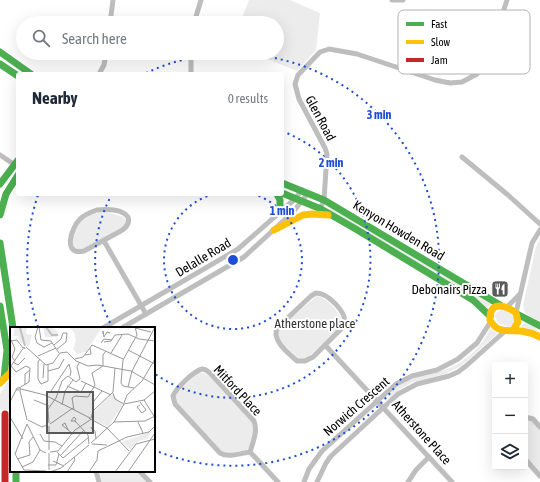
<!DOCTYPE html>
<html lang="en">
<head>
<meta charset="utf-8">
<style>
	:root { --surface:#fff; --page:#f2f2f3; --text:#1f2937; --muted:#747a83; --line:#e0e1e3 }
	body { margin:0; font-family:"Asap Condensed",sans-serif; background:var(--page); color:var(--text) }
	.controls { position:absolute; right:12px; bottom:12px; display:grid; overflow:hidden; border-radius:4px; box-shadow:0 4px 16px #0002 }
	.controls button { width:36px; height:36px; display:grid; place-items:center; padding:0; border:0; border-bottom:1px solid var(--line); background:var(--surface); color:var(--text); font:20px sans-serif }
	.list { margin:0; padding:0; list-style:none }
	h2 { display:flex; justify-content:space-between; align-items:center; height:52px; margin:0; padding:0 16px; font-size:17px }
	h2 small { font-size:13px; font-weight:400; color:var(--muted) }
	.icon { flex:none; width:22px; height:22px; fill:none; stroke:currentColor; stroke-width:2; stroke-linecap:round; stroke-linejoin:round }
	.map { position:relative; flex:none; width:540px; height:482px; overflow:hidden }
	.search { position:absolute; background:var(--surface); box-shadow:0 4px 16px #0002; left:16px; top:16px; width:268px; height:44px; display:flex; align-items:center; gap:10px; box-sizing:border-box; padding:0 14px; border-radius:22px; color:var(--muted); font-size:15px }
	.panel { position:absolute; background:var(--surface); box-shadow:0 4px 16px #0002; left:16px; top:72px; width:268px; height:124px; border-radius:4px }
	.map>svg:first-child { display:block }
	.green { fill:#ececec }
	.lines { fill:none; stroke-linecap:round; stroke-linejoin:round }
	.street { stroke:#bebebe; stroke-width:5 }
	.fast { stroke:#4caf50; stroke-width:7 }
	.slow { stroke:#ffc107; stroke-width:7 }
	.jam { stroke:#c62828; stroke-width:7 }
	.ring { fill:none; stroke:#1d4ed8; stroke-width:2; stroke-dasharray:2 4 }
	.labels { text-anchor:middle; stroke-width:4; stroke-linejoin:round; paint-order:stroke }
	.street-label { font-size:13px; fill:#000; stroke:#fff }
	.poi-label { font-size:13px; fill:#000; stroke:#fff; text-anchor:end }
	.park-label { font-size:13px; fill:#333; stroke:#fff }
	.inset-river { fill:none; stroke:#bfbfbf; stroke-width:2 }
	.inset-road { fill:none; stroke:#999; stroke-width:1 }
	.view { fill:#595959; fill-opacity:0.15; stroke:#595959; stroke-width:2 }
	.inset-edge { fill:none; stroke:#000; stroke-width:2 }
	.key { fill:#fff; stroke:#b2b2b2; stroke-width:1 }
	.key-label { font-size:11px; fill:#000 }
	.centre { fill:#1d4ed8; stroke:#fff; stroke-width:2 }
	.ring-label { font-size:12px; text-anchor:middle; font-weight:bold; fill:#1d4ed8; stroke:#fff; stroke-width:4; stroke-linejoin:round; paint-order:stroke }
</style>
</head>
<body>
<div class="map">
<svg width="540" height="482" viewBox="0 0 540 482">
	<rect width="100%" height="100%" fill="#fff"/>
	<!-- green -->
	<g class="green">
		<polygon points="249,0 290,0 320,13 316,50 297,71 252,53 277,53 277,23 240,23"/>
		<polygon points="330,208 491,304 487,308 475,297 329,210"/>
		<path d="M106 212 124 217 126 223 124 228 81 250 74 248C69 237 77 223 87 217 93 213 99 213 106 212Z"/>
		<polygon points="540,238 540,322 525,313 523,305 536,247"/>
		<path d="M317 296C328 298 340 313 343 323L341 327 306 359 299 360 279 339 278 333 281 326Z"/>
		<path d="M501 310C508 311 514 314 515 322L513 325 508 327 498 323 495 316 496 313Z"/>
		<polygon points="525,322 536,328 538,333 522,328 522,325"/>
		<path d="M490 328 497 334 461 366 445 374 413 382 400 389 390 398 387 397C397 378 424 377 442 371 463 364 482 348 490 328Z"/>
		<path d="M198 373H203L211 377 252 422C254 430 253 443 247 450L229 453 221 451 177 403 175 397 177 392Z"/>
		<path d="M11 377V407C8 411 4 411 0 409V394Z"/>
		<polygon points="525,418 530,419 540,430 540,473 525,457"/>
		<polygon points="99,471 135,471 146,482 102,482"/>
	</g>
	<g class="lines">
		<!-- street -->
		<g class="street">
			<polyline points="392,0 403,0"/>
			<polyline points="110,23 113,0"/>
			<polyline points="194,23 201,0"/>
			<polyline points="99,74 104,65 106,53"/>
			<polyline points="191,74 191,53"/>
			<polyline points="0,155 18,167"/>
			<polyline points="462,157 508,195 540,224"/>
			<path d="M97 210C107 209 122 209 128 217 130 224 125 229 119 232L84 251C62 256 71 228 80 219 85 214 91 212 97 210Z"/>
			<polyline points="319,211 324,200 327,154 325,148 299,99 295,84 298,75 320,52 329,49 357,54 435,80 450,83 462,82 477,74 487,62 507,0"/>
			<polyline points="104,241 146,314"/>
			<path d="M316 293C328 293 347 312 345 325L313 357 305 361H297C288 353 270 339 278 327L311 296Z"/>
			<polyline points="507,307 519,295"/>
			<polyline points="516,313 532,243 540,230"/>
			<polyline points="103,328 238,249 295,199 302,190"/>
			<polyline points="122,328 244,257 293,212 308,193"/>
			<polyline points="325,345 452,482"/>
			<path d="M202 369 206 370 211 374 254 421C258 431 253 442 250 452 241 453 229 458 220 453L175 404 173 396C176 388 194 371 202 369Z"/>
			<polyline points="525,417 533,419 540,427"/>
			<polyline points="250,452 278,482"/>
			<polyline points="525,459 540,476"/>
			<polyline points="96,471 99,482"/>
			<polyline points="139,471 150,482"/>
			<polyline points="304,482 309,469 322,451 396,384 412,376 437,370 458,359 477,343 491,321"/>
			<polyline points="317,482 326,463 331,456 398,394 417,384 449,376 458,372 466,366 504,332"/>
			<polyline points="408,482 416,470 429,457"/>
		</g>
		<!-- fast -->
		<g class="fast">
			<polyline points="0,52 31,74"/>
			<polyline points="0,64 18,76"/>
			<polyline points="282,183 324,200 500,305"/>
			<polyline points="0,184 18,160"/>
			<polyline points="282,193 321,209 354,228 473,300 490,316"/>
			<polyline points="277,194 280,200 280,211"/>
			<polyline points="0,215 6,194 18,175"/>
			<polyline points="0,243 13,328"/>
			<polyline points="0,306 7,350 4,378"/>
			<polyline points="517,314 540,326"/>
			<polyline points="16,471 16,482"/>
		</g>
		<!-- slow -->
		<g class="slow">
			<polyline points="274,230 303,215 312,214 328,215"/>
			<path d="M513 330 518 322 516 313C506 305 489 300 490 320 497 334 509 330 521 331 528 332 534 334 540 337"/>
			<polyline points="0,383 11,372"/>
		</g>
		<!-- jam -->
		<polyline class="jam" points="5,414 5,482"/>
	</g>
	<!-- distance rings -->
	<g class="ring">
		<path d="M253 194A69 69 0 1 1 213 194"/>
		<path d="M113 328A138 138 0 0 1 112 194M282 131A138 138 0 1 1 155 374"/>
		<path d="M38 327A206 206 0 0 1 38 195M146 73A206 206 0 1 1 154 450"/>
	</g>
	<!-- icons -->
	<defs>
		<g id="restaurant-square" transform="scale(0.9)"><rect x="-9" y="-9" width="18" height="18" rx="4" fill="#595959" stroke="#fff"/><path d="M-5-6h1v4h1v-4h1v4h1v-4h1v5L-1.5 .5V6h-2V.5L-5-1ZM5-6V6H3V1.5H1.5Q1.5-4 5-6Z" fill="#fff"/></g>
	</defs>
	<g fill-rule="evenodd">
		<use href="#restaurant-square" x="500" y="289"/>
	</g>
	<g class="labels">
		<!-- street labels -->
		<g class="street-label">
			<text transform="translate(321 118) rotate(62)" y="5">Glen Road</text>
			<text transform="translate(399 230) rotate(31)" y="5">Kenyon Howden Road</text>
			<text transform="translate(203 257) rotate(-31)" y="5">Delalle Road</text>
			<text transform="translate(238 390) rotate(47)" y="5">Mitford Place</text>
			<text transform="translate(356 406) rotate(-41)" y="5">Norwich Crescent</text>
			<text transform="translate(422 432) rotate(48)" y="5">Atherstone Place</text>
		</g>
		<!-- poi labels -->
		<g class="poi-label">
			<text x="487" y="294">Debonairs Pizza</text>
		</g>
		<!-- park labels -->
		<g class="park-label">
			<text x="315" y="328">Atherstone place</text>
		</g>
	</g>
	<!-- overview -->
	<g transform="translate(10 327)">
		<rect width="145" height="145" fill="#fff"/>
		<path d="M5 0H17L16 7 22 8 19 20 10 15 8 9H3ZM33 0H42L48 5 47 10H35ZM58 0H92L76 25 67 27 63 22 66 14 64 5ZM102 67 113 78 98 100 81 91 83 86ZM142 104 137 112 129 114 120 122 112 115Z" fill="#ececec"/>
		<path class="inset-river" d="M36 0 42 8H48M10 1 15 19"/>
		<path class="inset-road" d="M28 0 25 10 27 16 34 20 42 16M29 0 31 13 41 14 49 26M125 1 141 5M93 7V4L94 10 97 5 100 6M105 8 118 7 129 12 145 14M1 13 5 22 2 30 5 34M1 14 7 13 13 21M94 15 101 14 105 8M91 16 94 12 102 13M44 18 51 12 53 6H57L56 15 47 22M16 20 36 38 43 36 50 26 57 25 66 34 78 39 88 38 121 44 145 58M118 23 145 37M101 26 112 8M75 28 81 27 80 21M28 29 46 21M30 32 28 35V52L31 57 38 54V38M65 32 73 30 82 18 113 32M3 35 8 38 15 31M38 44 49 41 54 32M33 51 34 37M71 54 101 68M15 58V47L20 43M57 59 71 65 76 56M118 60 122 44 145 0M9 61 19 55 20 41 16 39 6 45 1 39 14 20 15 22M10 61 11 63H6L7 61ZM124 61 113 59 111 56 113 33 127 8 125 0M11 62 35 68 80 91M10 64 17 93M41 64 59 37 61 45 60 49M103 66 105 72 114 77M24 73 39 79M134 73 144 89M84 74 92 64M0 75 6 63M130 75 136 83 132 86 127 80 130 78M114 76 117 68 132 54 145 32M114 77 134 73 145 64M52 78 55 64 63 53M64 83 62 71 65 69 78 70 85 58 82 46 93 39V28L96 24M0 90 13 112M81 91 83 84 103 65 105 41M18 93 32 100 37 98M81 93 79 91 97 101 119 124M65 94 66 92 64 90 61 94H65L78 108 79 117M104 95 135 94 145 89M128 95 133 106M39 96 38 82 46 71 52 54 58 49 66 55 70 52 67 40 69 36M17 97 5 127 14 143 36 144M17 97 30 123 36 126M40 97 63 81M58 103 55 96 52 98 63 107M84 106 81 100 85 104 86 112M30 107 34 114 45 115 52 119M81 116 104 95 114 77M82 117 97 118M39 123V99M40 125 48 124 65 103 80 93M47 125 53 131 79 110M39 126V143M50 129 74 103M7 132 20 128 19 115 23 110M43 134 54 139M38 138H46L49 127M12 140 23 135 30 123M40 145 51 141 79 118M57 145 65 133 64 130M79 145 87 133 88 124 117 110 139 105 145 99M105 145 126 117 145 112M118 145 145 106"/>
		<path class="view" d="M37 65H83V106H37Z"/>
		<rect width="145" height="145" class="inset-edge"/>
	</g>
	<!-- legend -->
	<rect x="398" y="10" width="132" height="64" rx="6" class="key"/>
	<rect x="406" y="22" width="18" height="4" fill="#4caf50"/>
	<rect x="406" y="40" width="18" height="4" fill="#ffc107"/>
	<rect x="406" y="58" width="18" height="4" fill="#c62828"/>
	<g class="key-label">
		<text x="431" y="28">Fast</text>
		<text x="431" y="46">Slow</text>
		<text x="431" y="64">Jam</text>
	</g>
	<circle cx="233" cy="260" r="6" class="centre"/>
	<g class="ring-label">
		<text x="379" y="119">3 min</text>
		<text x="331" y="167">2 min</text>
		<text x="282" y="215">1 min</text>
	</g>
</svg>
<div class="controls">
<button>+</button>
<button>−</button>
<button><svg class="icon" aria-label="layers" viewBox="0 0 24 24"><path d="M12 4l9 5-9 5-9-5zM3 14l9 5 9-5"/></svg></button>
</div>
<div class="search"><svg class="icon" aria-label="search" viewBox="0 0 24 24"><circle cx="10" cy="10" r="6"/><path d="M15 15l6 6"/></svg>Search here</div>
<section class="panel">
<h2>Nearby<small>0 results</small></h2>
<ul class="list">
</ul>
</section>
</div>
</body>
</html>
